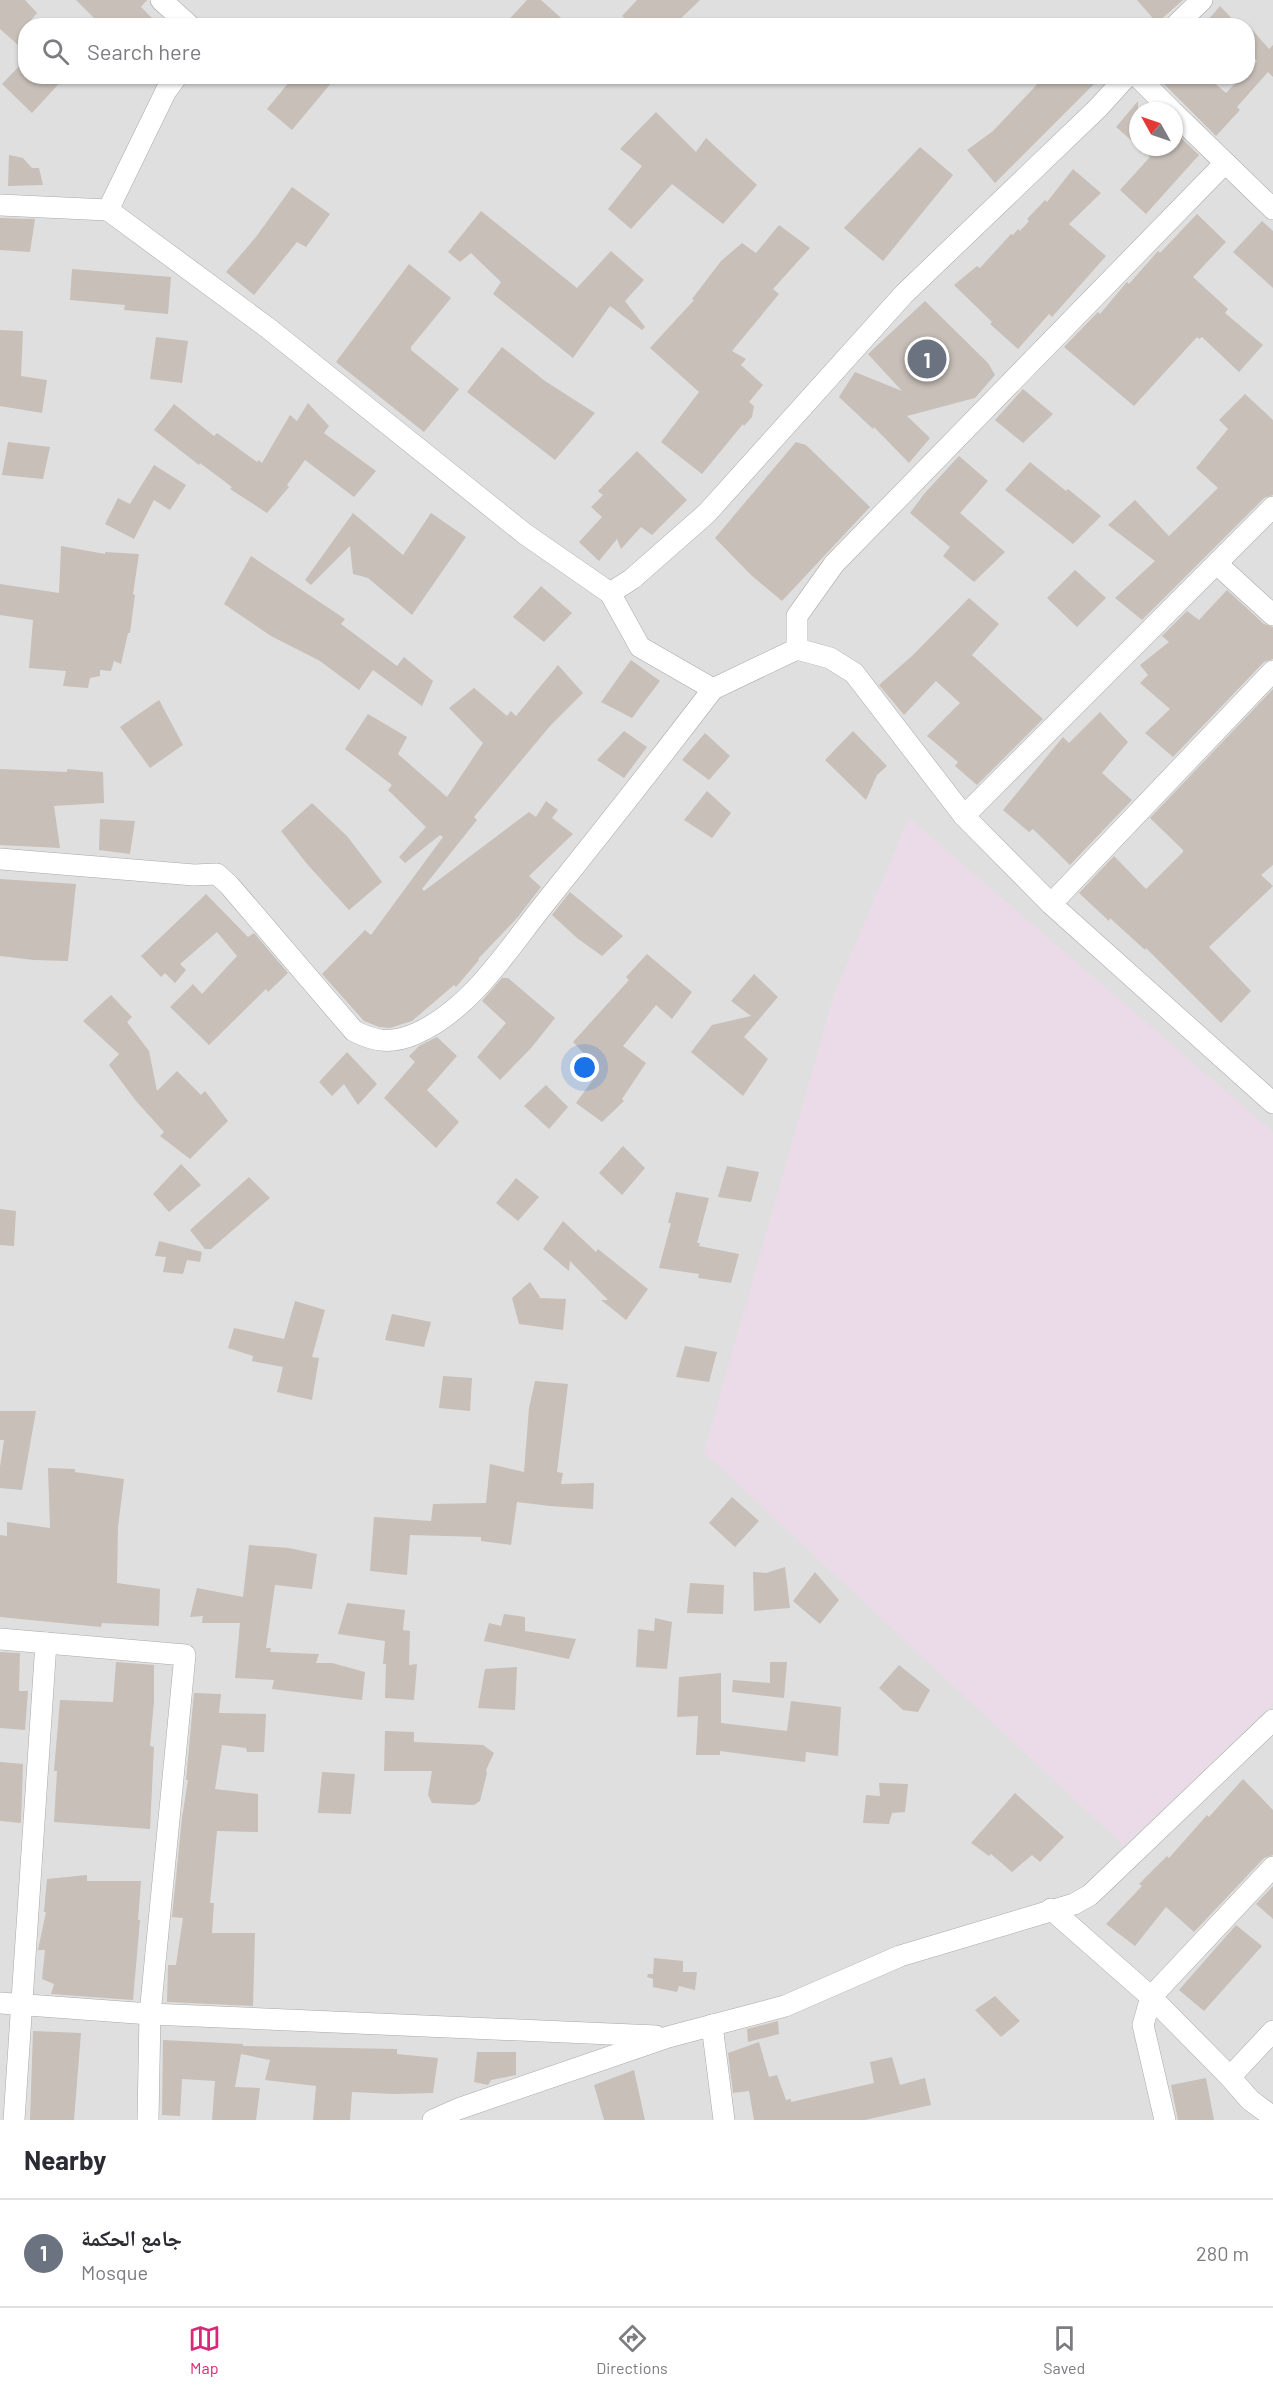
<!DOCTYPE html>
<html lang="en">
<head>
<meta charset="utf-8">
<style>
	:root { --surface:#fff; --page:#f2f2f3; --text:#2b2b33; --muted:#7c7c81; --line:#e1e1e2; --accent:#db2777 }
	body { margin:0; font-family:Barlow,"Noto Naskh Arabic",sans-serif; background:var(--page); color:var(--text) }
	.compass { position:absolute; left:1129px; top:102px; width:54px; height:54px; border-radius:50%; background:var(--surface); box-shadow:0 2px 4px #0004; rotate:310deg }
	.you { position:absolute; left:585px; top:1068px; width:21px; height:21px; margin:-15px; border:4px solid #fff; border-radius:50%; background:#1a73e8; box-shadow:0 0 0 9px #1a73e833 }
	.badge { display:grid; place-items:center; width:39px; height:39px; border-radius:50%; background:var(--accent); color:#fff; font-size:20px; font-weight:700 }
	.pin { position:absolute; translate:-50% -50%; border:3px solid #fff; box-shadow:0 2px 6px #0006 }
	.list { margin:0; padding:0; list-style:none }
	h2 { display:flex; justify-content:space-between; align-items:center; height:78px; margin:0; padding:0 24px; font-size:26px }
	h2 small { font-size:20px; font-weight:400; color:var(--muted) }
	.list li { display:grid; grid-template-columns:39px 1fr auto; gap:18px; align-items:center; box-sizing:border-box; height:108px; padding:0 24px; border-top:2px solid var(--line) }
	.list b { display:block; font-size:22px; white-space:nowrap }
	.list p { margin:0; font-size:20px; white-space:nowrap; color:var(--muted) }
	.list em { font-size:20px; font-style:normal; color:var(--muted) }
	.icon { flex:none; width:33px; height:33px; fill:none; stroke:currentColor; stroke-width:2; stroke-linecap:round; stroke-linejoin:round }
	.map { position:relative; flex:none; width:1273px; height:2120px; overflow:hidden }
	.search { position:absolute; background:var(--surface); box-shadow:0 2px 4px #0004; left:18px; right:18px; top:18px; height:66px; display:flex; align-items:center; gap:15px; box-sizing:border-box; padding:0 21px; border-radius:24px; color:var(--muted); font-size:22px }
	.sheet { height:186px; background:var(--surface) }
	nav { display:flex; justify-content:space-around; align-items:center; box-sizing:border-box; height:84px; border-top:2px solid var(--line); background:var(--surface); font-size:16px; color:var(--muted) }
	nav a { display:grid; justify-items:center; gap:3px }
	nav .on { color:var(--accent) }
	.map>svg:first-child { display:block }
	.residential { fill:#e0dfdf; fill-rule:evenodd }
	.industrial { fill:#ebdbe8 }
	.building { fill:#c7bfb8 }
	.lines { fill:none; stroke-linecap:round; stroke-linejoin:round }
	.minor-casing { stroke:#a9a9a9; stroke-width:22 }
	.minor { stroke:#fff; stroke-width:21 }
</style>
</head>
<body>
<div class="map">
<svg width="1273" height="2120" viewBox="0 0 1273 2120">
	<rect width="100%" height="100%" fill="#f2efe9"/>
	<!-- residential -->
	<path class="residential" d="M0 0H1273V2120H0ZM26 26H1248V76H26ZM1138 111H1174V147H1138Z"/>
	<!-- industrial -->
	<polygon class="industrial" points="909,818 1273,1132 1273,1703 1124,1846 704,1452 834,995"/>
	<!-- building -->
	<g class="building">
		<polygon points="0,0 25,0 37,13 26,26 26,52 0,29"/>
		<polygon points="76,0 147,0 141,7 160,26 102,26"/>
		<polygon points="527,0 541,0 570,26 503,26"/>
		<polygon points="637,0 700,0 673,26 634,26 622,16"/>
		<polygon points="1137,0 1183,0 1157,23"/>
		<polygon points="1220,6 1239,26 1203,26"/>
		<polygon points="1248,25 1269,49 1273,45 1273,77 1268,72 1237,107 1240,110 1216,136 1156,76 1206,76 1226,93 1242,76 1248,76 1248,71 1257,61 1248,51"/>
		<polygon points="26,59 26,76 66,76 32,113 2,84"/>
		<polygon points="294,76 337,76 292,130 267,109"/>
		<polygon points="1045,76 1102,76 995,183 967,150 993,131"/>
		<polygon points="1138,101 1138,146 1116,127"/>
		<polygon points="656,112 696,152 706,138 757,185 723,224 672,184 631,229 608,209 642,166 620,149"/>
		<polygon points="1174,131 1199,155 1146,214 1120,190 1150,157 1139,147 1174,147"/>
		<polygon points="920,147 953,175 883,261 844,228"/>
		<polygon points="9,155 23,158 32,168 39,168 43,185 8,186"/>
		<polygon points="1073,169 1101,193 1069,224 1106,256 1052,317 1049,314 1018,349 990,324 992,322 954,285 977,266 980,268 1011,234 1013,235 1018,229 1020,231 1029,221 1027,219 1045,200 1047,202"/>
		<polygon points="292,187 330,214 306,247 297,242 254,295 226,272 256,237"/>
		<polygon points="481,211 577,288 611,251 644,280 625,301 645,327 642,330 610,306 573,358 493,294 501,282 471,253 460,262 448,252"/>
		<polygon points="1197,214 1226,242 1193,277 1228,309 1225,313 1263,345 1239,372 1202,337 1199,339 1197,337 1134,406 1064,347 1098,312 1100,314 1127,282 1129,284 1158,251 1160,253"/>
		<polygon points="0,218 35,219 30,252 0,250"/>
		<polygon points="1262,221 1273,231 1273,288 1233,252"/>
		<polygon points="779,225 810,248 773,289 779,294 732,351 746,359 741,365 763,385 749,402 754,406 752,417 744,426 743,424 702,474 661,442 699,392 650,348 694,300 692,299 721,261 742,243 756,253"/>
		<polygon points="409,264 451,298 411,347 411,350 459,389 424,432 336,362"/>
		<polygon points="72,269 171,277 168,314 124,310 125,305 70,300"/>
		<polygon points="925,301 988,363 995,375 975,398 907,416 930,438 909,463 874,427 873,429 839,397 855,372 902,391 868,354"/>
		<polygon points="0,330 23,331 21,376 47,380 42,413 0,406"/>
		<polygon points="156,337 188,341 182,383 150,379"/>
		<polygon points="502,347 545,381 595,413 555,460 467,392"/>
		<polygon points="1023,389 1053,414 1023,443 995,420"/>
		<polygon points="1245,394 1273,420 1273,495 1264,498 1142,620 1115,598 1155,561 1108,525 1135,500 1169,536 1218,488 1196,468 1228,429 1219,420"/>
		<polygon points="308,403 329,426 324,433 376,471 354,497 305,460 287,485 289,487 267,513 230,489 232,487 200,463 199,465 154,430 174,404 214,436 217,433 257,462 259,460 262,463 290,415 297,421"/>
		<polygon points="8,442 50,447 43,479 2,475"/>
		<polygon points="796,442 806,445 870,507 782,601 751,575 715,538"/>
		<polygon points="637,451 687,500 652,535 641,527 621,549 617,539 599,561 579,542 602,517 591,507 603,495 598,491"/>
		<polygon points="959,456 988,481 960,513 1005,552 974,582 943,556 950,547 910,513 924,494"/>
		<polygon points="1030,462 1066,491 1068,489 1101,516 1073,544 1005,490"/>
		<polygon points="154,465 186,485 170,510 154,500 134,539 105,524 118,498 130,504"/>
		<polygon points="353,513 403,555 431,513 466,537 412,615 368,578 353,574 350,546 311,585 305,580"/>
		<polygon points="61,546 105,554 105,552 139,554 133,594 135,595 130,633 128,633 121,664 114,661 111,671 100,670 100,676 90,678 88,688 63,686 66,671 29,668 33,620 0,615 0,584 59,593"/>
		<polygon points="251,556 345,619 341,624 397,666 404,657 433,681 422,706 373,670 359,690 320,661 271,636 224,604"/>
		<polygon points="1075,570 1106,598 1077,627 1047,598"/>
		<polygon points="541,586 572,613 544,642 513,617"/>
		<polygon points="1227,590 1264,624 1273,627 1273,659 1264,662 1173,757 1145,733 1170,709 1140,683 1148,675 1140,665 1169,642 1162,636 1187,611 1199,620"/>
		<polygon points="969,598 999,624 972,655 1043,719 977,785 955,766 958,762 927,736 960,703 936,681 904,715 879,685 913,655"/>
		<polygon points="631,660 660,681 632,718 601,702"/>
		<polygon points="558,665 583,693 550,726 474,817 477,820 422,889 424,891 529,812 536,817 546,801 558,810 552,818 573,834 529,876 541,887 518,917 478,959 479,960 456,987 454,985 412,1021 390,1028 379,1027 364,1021 322,974 365,930 371,935 443,837 440,835 405,863 399,857 426,827 388,790 392,785 345,749 368,714 407,737 398,754 447,797 483,743 449,708 474,688 507,716 511,711 516,716"/>
		<polygon points="1273,689 1273,865 1261,875 1273,886 1209,947 1251,991 1221,1023 1146,948 1145,950 1110,918 1109,921 1079,893 1114,856 1146,889 1183,852 1183,850 1150,818"/>
		<polygon points="159,700 183,745 150,768 120,727"/>
		<polygon points="1100,712 1128,742 1102,773 1132,800 1070,865 1033,829 1029,832 1003,810 1063,737 1069,743"/>
		<polygon points="624,731 647,747 624,778 597,760"/>
		<polygon points="853,731 887,766 877,775 866,800 825,760"/>
		<polygon points="705,733 730,756 709,780 682,760"/>
		<polygon points="0,769 67,772 67,769 103,772 104,803 54,806 60,848 0,845"/>
		<polygon points="707,791 731,813 712,838 684,820"/>
		<polygon points="312,803 347,836 382,882 349,910 307,864 281,831"/>
		<polygon points="100,819 135,821 130,854 99,850"/>
		<polygon points="0,879 76,884 68,961 34,960 0,956"/>
		<polygon points="570,892 623,936 602,956 577,938 552,915"/>
		<polygon points="206,894 248,937 254,933 288,973 268,992 266,989 209,1045 170,1007 193,984 202,994 237,956 217,932 180,964 186,970 175,983 165,973 161,977 141,956"/>
		<polygon points="647,954 692,992 672,1019 656,1005 623,1046 646,1063 622,1099 624,1101 602,1122 576,1103 600,1070 573,1042 629,980 626,977"/>
		<polygon points="754,974 778,997 744,1037 768,1059 743,1096 691,1052 712,1025 751,1016 731,1001"/>
		<polygon points="502,978 508,978 555,1018 532,1047 500,1080 477,1057 506,1023 482,1001"/>
		<polygon points="111,995 132,1017 127,1022 149,1051 157,1091 177,1071 201,1095 205,1091 228,1121 190,1159 160,1136 164,1132 136,1101 109,1065 119,1054 83,1021"/>
		<polygon points="437,1037 457,1056 427,1090 459,1122 436,1148 384,1098 415,1062 409,1056 419,1046"/>
		<polygon points="347,1052 377,1084 358,1105 344,1084 332,1096 319,1082"/>
		<polygon points="546,1085 568,1107 549,1129 524,1106"/>
		<polygon points="623,1146 645,1168 622,1195 599,1173"/>
		<polygon points="181,1164 201,1185 169,1212 153,1194"/>
		<polygon points="727,1166 759,1172 751,1202 718,1197"/>
		<polygon points="249,1177 270,1198 211,1249 205,1249 190,1230"/>
		<polygon points="516,1178 539,1197 518,1221 496,1203"/>
		<polygon points="676,1192 709,1198 697,1243 700,1243 699,1246 739,1254 731,1283 698,1278 699,1274 659,1268 671,1223 668,1223"/>
		<polygon points="0,1209 16,1211 14,1246 0,1245"/>
		<polygon points="563,1221 596,1252 598,1249 648,1289 626,1320 601,1300 608,1300 570,1261 569,1271 543,1249"/>
		<polygon points="159,1241 202,1252 200,1262 187,1260 183,1274 163,1272 166,1257 155,1256"/>
		<polygon points="530,1282 540,1297 539,1298 566,1299 563,1330 519,1324 512,1298"/>
		<polygon points="295,1301 325,1310 312,1357 319,1358 312,1400 277,1392 283,1367 252,1361 253,1356 228,1348 234,1328 284,1339"/>
		<polygon points="392,1314 431,1322 424,1347 385,1340"/>
		<polygon points="685,1346 717,1352 709,1382 676,1377"/>
		<polygon points="443,1376 472,1378 470,1411 439,1408"/>
		<polygon points="535,1381 568,1384 557,1472 563,1473 561,1484 594,1483 593,1509 550,1506 517,1502 511,1545 481,1541 481,1537 410,1535 407,1575 370,1571 374,1517 431,1521 433,1504 486,1503 490,1464 524,1472 529,1408"/>
		<polygon points="0,1411 36,1411 22,1490 0,1488 0,1467 4,1440 0,1440"/>
		<polygon points="48,1468 75,1469 75,1472 124,1479 118,1527 117,1583 160,1589 159,1626 102,1623 101,1627 0,1617 0,1535 7,1536 7,1522 50,1528"/>
		<polygon points="732,1497 759,1521 735,1547 709,1523"/>
		<polygon points="249,1545 289,1548 317,1554 312,1589 275,1585 266,1648 271,1648 270,1652 319,1654 316,1663 332,1663 365,1672 362,1700 272,1689 274,1680 235,1678 240,1623 202,1623 203,1616 190,1617 197,1588 243,1597"/>
		<polygon points="785,1567 790,1608 754,1611 753,1572 766,1573"/>
		<polygon points="815,1572 839,1600 820,1624 793,1601"/>
		<polygon points="690,1583 724,1585 723,1614 687,1613"/>
		<polygon points="347,1603 405,1610 403,1630 410,1631 409,1665 417,1664 414,1700 385,1698 386,1664 383,1664 385,1641 338,1634"/>
		<polygon points="504,1614 525,1617 525,1631 576,1639 569,1659 484,1641 489,1623 501,1626"/>
		<polygon points="655,1618 672,1622 667,1669 636,1667 638,1629 654,1631"/>
		<polygon points="0,1652 20,1653 19,1691 28,1691 25,1730 0,1728"/>
		<polygon points="116,1662 154,1665 154,1701 150,1746 154,1747 150,1829 54,1822 57,1771 54,1771 60,1700 113,1702"/>
		<polygon points="770,1662 787,1662 784,1698 732,1692 733,1680 770,1683"/>
		<polygon points="899,1665 930,1690 918,1712 903,1710 879,1688"/>
		<polygon points="517,1667 515,1710 478,1708 485,1669"/>
		<polygon points="721,1673 721,1723 787,1731 791,1701 841,1707 838,1756 806,1752 805,1762 720,1751 720,1755 696,1755 698,1716 677,1717 679,1677"/>
		<polygon points="194,1693 221,1694 219,1713 266,1714 264,1752 247,1752 246,1748 222,1745 215,1789 258,1794 258,1832 217,1831 210,1903 214,1903 212,1933 255,1933 253,2006 167,2002 168,1965 176,1965 183,1918 172,1917 182,1818 188,1780 186,1780"/>
		<polygon points="385,1731 414,1732 414,1742 483,1745 494,1753 486,1770 487,1773 480,1801 474,1805 432,1803 428,1795 432,1771 384,1771"/>
		<polygon points="0,1762 23,1764 21,1823 0,1821"/>
		<polygon points="322,1772 355,1774 351,1814 318,1813"/>
		<polygon points="1243,1779 1273,1810 1273,1855 1264,1858 1194,1932 1166,1907 1135,1946 1106,1924 1142,1886 1139,1884 1167,1856 1169,1858 1207,1815 1209,1817"/>
		<polygon points="879,1783 908,1784 905,1812 892,1813 889,1824 863,1823 866,1795 880,1796"/>
		<polygon points="1015,1793 1064,1837 1040,1862 1032,1855 1012,1872 991,1854 989,1856 971,1843"/>
		<polygon points="87,1875 87,1881 141,1881 138,1920 140,1920 133,2000 51,1994 54,1984 42,1979 45,1950 38,1950 46,1912 44,1912 47,1879"/>
		<polygon points="1273,1886 1273,1919 1256,1904"/>
		<polygon points="1236,1925 1262,1946 1204,2011 1179,1990"/>
		<polygon points="654,1958 683,1961 683,1972 697,1972 695,1990 679,1986 677,1992 653,1987 653,1979 647,1977 648,1974 653,1974"/>
		<polygon points="995,1996 1020,2021 1001,2037 975,2010"/>
		<polygon points="778,2021 779,2034 748,2042 747,2029"/>
		<polygon points="33,2031 81,2033 74,2120 30,2120"/>
		<polygon points="163,2040 243,2044 243,2046 397,2049 397,2054 438,2058 433,2093 394,2094 352,2092 350,2120 313,2120 316,2086 265,2080 270,2060 241,2054 235,2087 260,2088 256,2120 212,2120 215,2081 182,2079 180,2116 162,2115"/>
		<polygon points="759,2042 769,2077 777,2075 786,2100 791,2099 791,2102 874,2083 870,2062 892,2057 900,2085 925,2078 931,2105 865,2120 754,2120 749,2091 733,2093 728,2053"/>
		<polygon points="477,2052 516,2052 516,2075 491,2080 488,2085 474,2082"/>
		<polygon points="634,2070 645,2120 604,2120 594,2085"/>
		<polygon points="1206,2078 1214,2120 1178,2120 1171,2085"/>
	</g>
	<g class="lines">
		<!-- minor casing -->
		<g class="minor-casing">
			<g id="minor">
				<polyline points="161,0 190,26"/>
				<polyline points="1175,26 1202,0"/>
				<polyline points="1137,76 1172,111"/>
				<polyline points="1174,113 1273,209"/>
				<polyline points="0,205 108,210 166,91 177,76"/>
				<polyline points="108,210 268,328 525,534 610,593 632,579 707,513 904,294 1098,108 1127,76"/>
				<polyline points="1217,564 1273,615"/>
				<polyline points="610,593 640,647 713,689 797,649 797,616 834,564 1225,163"/>
				<polyline points="797,649 830,658 854,673 964,816 1051,904 1273,1103"/>
				<polyline points="964,816 1273,507"/>
				<path d="M0 859 194 875 217 874 229 885 354 1031C376 1042 391 1044 415 1034 471 1010 508 949 545 903 602 832 658 761 713 689"/>
				<polyline points="1051,904 1273,671"/>
				<polyline points="0,1639 185,1655 150,2014 148,2120"/>
				<polyline points="1051,1909 1151,1997 1230,2077 1250,2100 1273,2117"/>
				<polyline points="0,2003 150,2014 656,2036"/>
				<polyline points="712,2025 724,2120"/>
				<polyline points="1230,2077 1273,2031"/>
				<polyline points="14,2120 46,1643"/>
				<polyline points="433,2120 458,2109 668,2037 785,2006 900,1956 1074,1904 1090,1895 1273,1720"/>
				<polyline points="1165,2120 1143,2025 1151,1997 1273,1867"/>
			</g>
		</g>
		<!-- minor -->
		<use href="#minor" class="minor"/>
	</g>
</svg>
<svg class="compass" viewBox="-18 -18 36 36"><path d="M0-13l5 13h-10z" fill="#e53935"/><path d="M0 13l5-13h-10z" fill="#7c7c81"/></svg>
<div class="you"></div>
<div class="pin badge" style="left:927px;top:359px;background:#6b7280">1</div>
<div class="search"><svg class="icon" aria-label="search" viewBox="0 0 24 24"><circle cx="10" cy="10" r="6"/><path d="M15 15l6 6"/></svg>Search here</div>
</div>
<section class="sheet">
<h2>Nearby<small></small></h2>
<ul class="list">
<li><span class="badge" style="background:#6b7280">1</span><div><b>جامع الحكمة</b><p>Mosque</p></div><em>280 m</em></li>
</ul>
</section>
<nav>
<a class="on"><svg class="icon" aria-label="map" viewBox="0 0 24 24"><path d="M3 6l6-2 6 2 6-2v14l-6 2-6-2-6 2zM9 4v14M15 6v14"/></svg>Map</a>
<a><svg class="icon" aria-label="directions" viewBox="0 0 24 24"><path d="M12 3l9 9-9 9-9-9zM9 14v-3h6M13 9l2 2-2 2"/></svg>Directions</a>
<a><svg class="icon" aria-label="saved" viewBox="0 0 24 24"><path d="M7 4h10v16l-5-4-5 4z"/></svg>Saved</a>
</nav>
</body>
</html>
